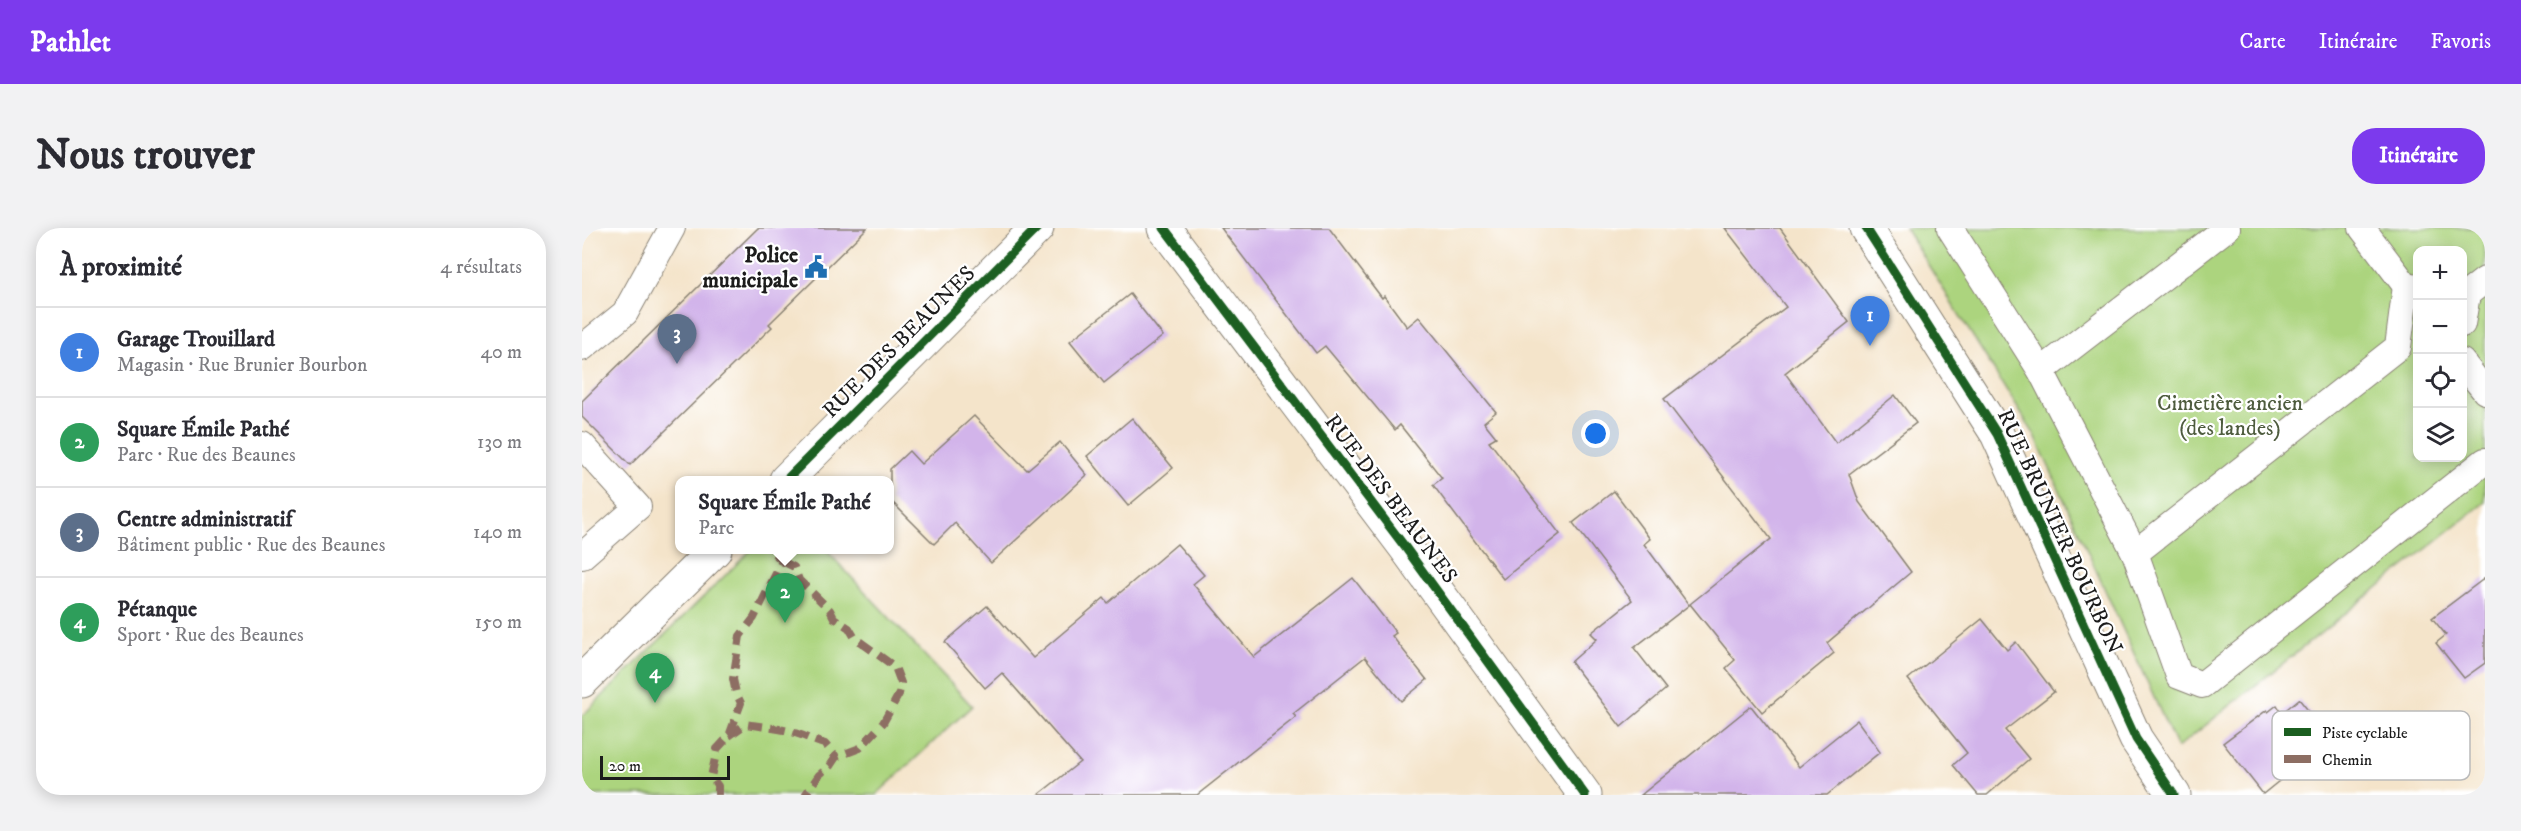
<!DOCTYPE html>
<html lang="fr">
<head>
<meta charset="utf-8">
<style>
	:root { --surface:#fff; --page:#f2f2f3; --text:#2b2b33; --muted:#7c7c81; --line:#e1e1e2; --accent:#7c3aed }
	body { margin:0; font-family:"IM FELL DW Pica",serif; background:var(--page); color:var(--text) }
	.controls { position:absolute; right:18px; top:18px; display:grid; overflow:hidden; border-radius:12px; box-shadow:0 3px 15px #0003 }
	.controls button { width:54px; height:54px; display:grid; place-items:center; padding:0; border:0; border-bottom:2px solid var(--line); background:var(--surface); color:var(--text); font:30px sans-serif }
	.scale { position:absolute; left:18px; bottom:15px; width:130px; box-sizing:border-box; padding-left:6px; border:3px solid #1c1c1c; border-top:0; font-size:16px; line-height:21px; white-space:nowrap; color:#1c1c1c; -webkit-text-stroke:4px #fff; paint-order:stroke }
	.you { position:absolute; left:1014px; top:206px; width:21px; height:21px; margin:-15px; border:4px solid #fff; border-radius:50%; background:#1a73e8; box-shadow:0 0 0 9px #1a73e833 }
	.badge { display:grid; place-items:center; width:39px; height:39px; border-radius:50%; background:var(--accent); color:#fff; font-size:20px; font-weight:700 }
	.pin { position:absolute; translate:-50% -50px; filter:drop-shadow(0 2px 3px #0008) }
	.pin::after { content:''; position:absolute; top:32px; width:21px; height:18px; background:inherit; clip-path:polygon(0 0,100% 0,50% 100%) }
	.popup { position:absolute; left:93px; top:248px; width:219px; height:78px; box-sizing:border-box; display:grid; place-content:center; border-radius:12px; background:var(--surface); filter:drop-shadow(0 2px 4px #0005); font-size:20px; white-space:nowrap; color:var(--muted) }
	.popup b { font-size:22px; color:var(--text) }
	.popup::after { content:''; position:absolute; left:50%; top:100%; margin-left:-12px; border:12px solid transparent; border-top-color:var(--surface) }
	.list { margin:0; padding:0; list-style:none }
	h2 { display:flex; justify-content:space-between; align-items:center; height:78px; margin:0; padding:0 24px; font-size:26px }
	h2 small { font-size:20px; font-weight:400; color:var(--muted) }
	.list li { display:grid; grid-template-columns:39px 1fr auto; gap:18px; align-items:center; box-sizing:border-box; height:90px; padding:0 24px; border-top:2px solid var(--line) }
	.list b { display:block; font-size:22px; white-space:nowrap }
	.list p { margin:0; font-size:20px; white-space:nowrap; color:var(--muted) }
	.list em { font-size:20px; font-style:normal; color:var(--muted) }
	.icon { flex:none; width:33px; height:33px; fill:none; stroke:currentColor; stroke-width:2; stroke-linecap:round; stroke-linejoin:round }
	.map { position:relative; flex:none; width:1903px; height:567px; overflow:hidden; border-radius:24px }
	header { display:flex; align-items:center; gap:36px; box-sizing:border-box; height:84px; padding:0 30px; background:var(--accent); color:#fff }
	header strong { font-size:28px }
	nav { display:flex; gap:33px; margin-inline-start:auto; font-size:21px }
	.intro { display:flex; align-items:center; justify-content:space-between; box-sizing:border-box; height:144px; padding:0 36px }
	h1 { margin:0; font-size:42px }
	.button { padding:15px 27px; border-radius:24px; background:var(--accent); color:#fff; font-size:21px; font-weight:700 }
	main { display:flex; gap:36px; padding:0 36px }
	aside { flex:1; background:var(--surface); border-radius:24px; box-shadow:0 3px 15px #0003 }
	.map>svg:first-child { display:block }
	.green { fill:#acd47e; stroke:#64784d; stroke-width:1.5; fill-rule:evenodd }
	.building { fill:#d2b4ea }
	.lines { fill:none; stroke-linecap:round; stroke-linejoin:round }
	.lane-casing { stroke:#888073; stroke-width:28 }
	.street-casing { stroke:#888073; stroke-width:35 }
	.lane { stroke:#fff; stroke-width:26 }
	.street { stroke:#fff; stroke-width:33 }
	.quiet { stroke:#8d6e63; stroke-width:8; stroke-dasharray:15 8; stroke-linecap:butt }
	.cycleway-casing { stroke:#fff; stroke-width:13 }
	.cycleway { stroke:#1b5e20; stroke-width:9 }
	.labels { text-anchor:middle; stroke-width:4.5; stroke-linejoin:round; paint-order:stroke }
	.poi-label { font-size:22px; font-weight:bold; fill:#1c1c1c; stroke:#fff; text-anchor:end }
	.street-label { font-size:22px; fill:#1c1c1c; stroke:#fff }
	.park-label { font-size:22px; fill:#4e5c3e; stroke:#fff }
	.key { fill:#fff; stroke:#bbb; stroke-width:1.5 }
	.key-label { font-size:16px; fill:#1c1c1c }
</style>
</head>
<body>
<header>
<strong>Pathlet</strong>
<nav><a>Carte</a><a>Itinéraire</a><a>Favoris</a></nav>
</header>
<div class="intro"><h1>Nous trouver</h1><a class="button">Itinéraire</a></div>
<main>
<aside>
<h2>À proximité<small>4 résultats</small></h2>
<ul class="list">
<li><span class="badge" style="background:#3f7fe0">1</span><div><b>Garage Trouillard</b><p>Magasin · Rue Brunier Bourbon</p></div><em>40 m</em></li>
<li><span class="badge" style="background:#2e9e5b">2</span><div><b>Square Émile Pathé</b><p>Parc · Rue des Beaunes</p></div><em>130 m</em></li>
<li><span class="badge" style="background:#5c6f8a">3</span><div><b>Centre administratif</b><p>Bâtiment public · Rue des Beaunes</p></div><em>140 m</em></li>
<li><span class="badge" style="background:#2e9e5b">4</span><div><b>Pétanque</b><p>Sport · Rue des Beaunes</p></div><em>150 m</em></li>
</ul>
</aside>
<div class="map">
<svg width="1903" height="567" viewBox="0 0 1903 567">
	<rect width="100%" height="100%" fill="#fff"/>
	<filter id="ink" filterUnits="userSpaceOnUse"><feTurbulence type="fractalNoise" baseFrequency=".0167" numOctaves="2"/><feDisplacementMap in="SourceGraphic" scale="12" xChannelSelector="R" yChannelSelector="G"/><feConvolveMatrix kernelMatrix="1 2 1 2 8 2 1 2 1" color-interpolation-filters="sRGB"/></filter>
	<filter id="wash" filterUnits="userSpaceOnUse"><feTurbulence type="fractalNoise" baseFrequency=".008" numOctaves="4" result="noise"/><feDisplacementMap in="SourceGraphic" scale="24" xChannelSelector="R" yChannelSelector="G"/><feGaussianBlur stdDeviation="1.35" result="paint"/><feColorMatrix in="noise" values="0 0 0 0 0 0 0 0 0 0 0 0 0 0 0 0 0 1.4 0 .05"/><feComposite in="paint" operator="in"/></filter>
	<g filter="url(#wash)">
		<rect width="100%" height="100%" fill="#f4e4ca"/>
		<!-- green -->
		<g class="green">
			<path d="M1323 0H1903V274L1595 520 1452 206ZM1836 22H1880V230H1836Z"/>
			<polygon points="169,322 244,322 390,478 294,567 0,567 0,488"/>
		</g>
		<g id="blocks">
			<!-- building -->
			<g class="building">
				<polygon points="176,0 285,0 187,96 190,99 48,237 0,189 0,173"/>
				<polygon points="639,0 747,0 800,70 802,68 825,99 837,89 914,184 902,194 914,209 907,213 978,306 921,351 851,257 860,250 818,197 813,202 743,118 734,125"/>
				<polygon points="1143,0 1198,0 1267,94 1203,145 1254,215 1313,167 1334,195 1267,246 1277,274 1329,344 1245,415 1252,425 1180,484 1144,440 1153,432 1108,376 1189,311 1082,171 1204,79"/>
				<polygon points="548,66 581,108 522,155 488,113"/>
				<polygon points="392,188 445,242 478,214 505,247 409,335 373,295 352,316 308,272 308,241 327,223 339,236"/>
				<polygon points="550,190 591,240 546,278 505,228"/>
				<polygon points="1032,263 1068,311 1062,316 1107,377 1052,420 1084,461 1039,499 989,434 1015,411 1009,405 1050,372 991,295"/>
				<polygon points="595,316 622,347 611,356 672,429 771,350 814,405 810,408 845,452 819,473 783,429 711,486 714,489 615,567 456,567 498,534 420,445 403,460 363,414 405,378 451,430 522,370 526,375"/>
				<polygon points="1903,350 1903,435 1882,450 1854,415 1864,407 1850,390"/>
				<polygon points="1400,391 1425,422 1434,414 1472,464 1423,502 1447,531 1405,567 1396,567 1371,537 1385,525 1326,451"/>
				<polygon points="1717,471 1749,511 1681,566 1641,515 1685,482 1686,484 1695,477 1700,485"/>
				<polygon points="1169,478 1217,539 1275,492 1298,524 1245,567 1059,567"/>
			</g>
		</g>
	</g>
	<g filter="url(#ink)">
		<use href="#blocks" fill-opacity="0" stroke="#888073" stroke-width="1.5"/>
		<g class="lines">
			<!-- lane casing -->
			<g class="lane-casing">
				<g id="lane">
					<polyline points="1368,0 1459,143 1553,325 1597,448 1620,457 1903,233"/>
					<polyline points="1780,0 1824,58"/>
					<polyline points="1880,66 1885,66 1880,96"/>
					<polyline points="1885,66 1903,52"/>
					<polyline points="0,120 43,85 90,0"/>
					<polyline points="1880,134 1903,163"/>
					<polyline points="1459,143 1645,0"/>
					<polyline points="0,217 56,279 0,328"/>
					<polyline points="1553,325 1816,119 1824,58 1836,60"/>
				</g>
			</g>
			<!-- street casing -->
			<g class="street-casing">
				<g id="street">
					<polyline points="582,0 823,319 1003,567"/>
					<polyline points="1284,0 1415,206 1554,511 1592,567"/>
					<polyline points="204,252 455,0"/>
					<polyline points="0,453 133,322"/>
				</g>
			</g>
			<!-- lane -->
			<use href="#lane" class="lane"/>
			<!-- street -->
			<use href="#street" class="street"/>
			<!-- quiet -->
			<g class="quiet">
				<polyline points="200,333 212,339 217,352 248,382 252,390 267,400 273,410 313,439 319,455 317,466 301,495 278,520 254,529 248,538 237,547 223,567"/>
				<path d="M147 508 164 496C181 499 199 500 216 506 226 509 233 514 243 516L254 529"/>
				<polyline points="136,567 136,558 129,549 135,521 147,508 159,475 154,465 151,451 158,408 172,390 200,333 189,322"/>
			</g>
			<!-- cycleway casing -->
			<g class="cycleway-casing">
				<g id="cycleway">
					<polyline points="582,0 823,319 1003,567"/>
					<polyline points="1284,0 1415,206 1554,511 1592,567"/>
					<polyline points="204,252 455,0"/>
				</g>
			</g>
			<!-- cycleway -->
			<use href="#cycleway" class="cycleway"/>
		</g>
	</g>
	<!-- icons -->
	<defs>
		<g id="civic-bare" transform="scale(1.8)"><path d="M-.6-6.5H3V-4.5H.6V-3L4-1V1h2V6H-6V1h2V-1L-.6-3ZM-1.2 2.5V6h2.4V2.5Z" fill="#1f6fb2" stroke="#fff" stroke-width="2.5" paint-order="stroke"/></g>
	</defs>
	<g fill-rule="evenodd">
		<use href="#civic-bare" x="234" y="39"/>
	</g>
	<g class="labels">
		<!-- poi labels -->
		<g class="poi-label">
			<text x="216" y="34">Police<tspan x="216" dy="25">municipale</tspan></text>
		</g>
		<!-- street labels -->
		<g class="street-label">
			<text transform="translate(316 113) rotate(-45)" y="8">RUE DES BEAUNES</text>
			<text transform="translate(810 270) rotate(53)" y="8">RUE DES BEAUNES</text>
			<text transform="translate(1479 303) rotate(65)" y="8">RUE BRUNIER BOURBON</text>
		</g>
		<!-- park labels -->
		<g class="park-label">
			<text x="1648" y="182">Cimetière ancien<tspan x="1648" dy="25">(des landes)</tspan></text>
		</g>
	</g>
	<!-- legend -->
	<rect x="1690" y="483" width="198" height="69" rx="9" class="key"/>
	<rect x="1702" y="500" width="27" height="8" fill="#1b5e20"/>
	<rect x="1702" y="527" width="27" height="8" fill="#8d6e63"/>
	<g class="key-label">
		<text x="1740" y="510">Piste cyclable</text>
		<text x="1740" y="537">Chemin</text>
	</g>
</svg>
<div class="controls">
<button>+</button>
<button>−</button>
<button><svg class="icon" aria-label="locate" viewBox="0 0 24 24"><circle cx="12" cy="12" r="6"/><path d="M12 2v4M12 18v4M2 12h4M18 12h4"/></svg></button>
<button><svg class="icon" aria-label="layers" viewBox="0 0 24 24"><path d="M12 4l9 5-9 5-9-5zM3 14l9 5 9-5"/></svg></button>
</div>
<div class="scale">20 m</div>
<div class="you"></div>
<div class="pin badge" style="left:1288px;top:118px;background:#3f7fe0">1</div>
<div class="pin badge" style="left:203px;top:395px;background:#2e9e5b">2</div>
<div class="popup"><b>Square Émile Pathé</b>Parc</div>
<div class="pin badge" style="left:95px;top:136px;background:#5c6f8a">3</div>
<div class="pin badge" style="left:73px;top:475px;background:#2e9e5b">4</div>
</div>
</main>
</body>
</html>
